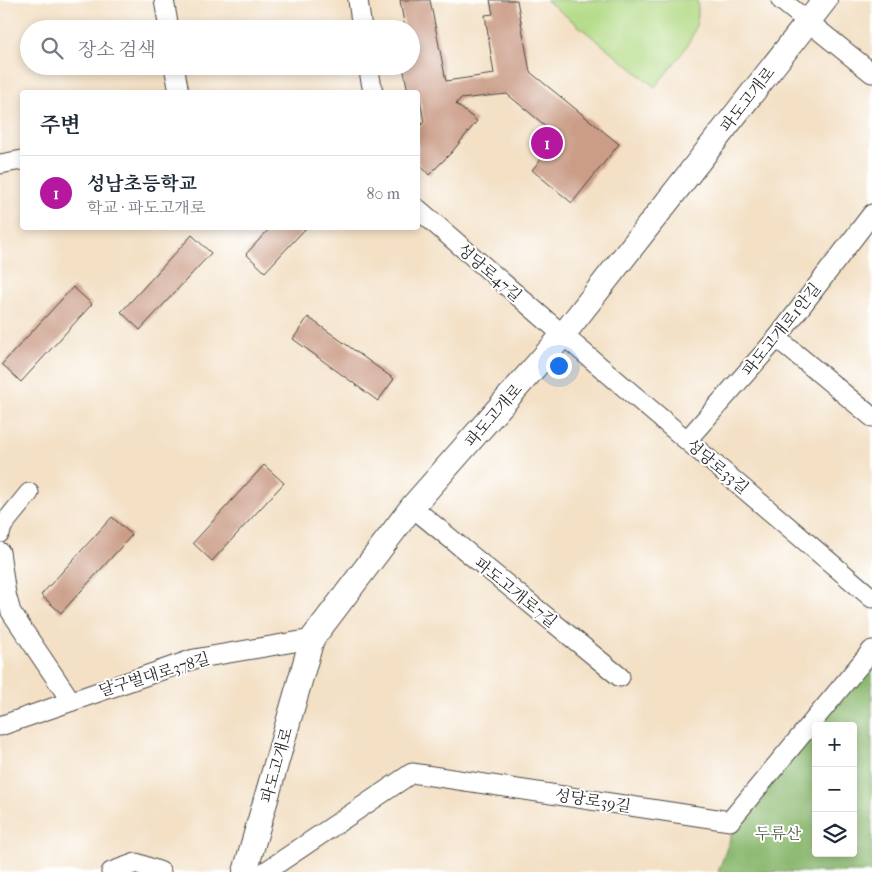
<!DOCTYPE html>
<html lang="ko">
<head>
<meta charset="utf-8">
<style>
	:root { --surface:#fff; --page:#f2f2f3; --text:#1f2937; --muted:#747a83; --line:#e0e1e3; --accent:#b5179e }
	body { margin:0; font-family:"IM FELL French Canon","Noto Serif KR",serif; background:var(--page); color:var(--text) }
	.controls { position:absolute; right:15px; bottom:15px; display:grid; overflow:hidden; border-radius:5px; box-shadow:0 2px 8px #0003 }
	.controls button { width:45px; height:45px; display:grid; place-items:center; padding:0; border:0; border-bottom:1px solid var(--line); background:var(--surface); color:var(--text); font:25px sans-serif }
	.you { position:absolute; left:558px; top:365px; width:18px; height:18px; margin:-12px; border:4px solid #fff; border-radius:50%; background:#1a73e8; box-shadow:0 0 0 8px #1a73e833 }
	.badge { display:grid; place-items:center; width:32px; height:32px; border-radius:50%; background:var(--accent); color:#fff; font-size:16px; font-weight:700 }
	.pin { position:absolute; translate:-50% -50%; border:2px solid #fff; box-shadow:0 1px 5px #0006 }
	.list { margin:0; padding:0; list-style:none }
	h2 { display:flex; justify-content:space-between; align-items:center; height:65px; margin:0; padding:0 20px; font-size:21px }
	h2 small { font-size:16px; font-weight:400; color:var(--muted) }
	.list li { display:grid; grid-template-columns:32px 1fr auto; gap:15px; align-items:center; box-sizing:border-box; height:75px; padding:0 20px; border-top:1px solid var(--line) }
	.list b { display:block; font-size:19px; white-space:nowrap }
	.list p { margin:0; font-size:16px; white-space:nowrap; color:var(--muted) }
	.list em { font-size:16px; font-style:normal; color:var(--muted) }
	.icon { flex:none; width:28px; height:28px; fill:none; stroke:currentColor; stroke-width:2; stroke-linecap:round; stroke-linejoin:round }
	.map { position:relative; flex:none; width:872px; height:872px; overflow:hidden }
	.search { position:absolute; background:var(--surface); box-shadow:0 2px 8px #0003; left:20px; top:20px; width:400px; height:55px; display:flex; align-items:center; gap:12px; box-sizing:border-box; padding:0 18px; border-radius:28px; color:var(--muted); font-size:19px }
	.panel { position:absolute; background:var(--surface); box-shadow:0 2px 8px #0003; left:20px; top:90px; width:400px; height:140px; border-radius:5px }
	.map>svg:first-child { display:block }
	.green { fill:#b2da85; stroke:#6e8258 }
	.forest { fill:#8dba72; stroke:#5c724e }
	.building { fill:#cb9d87 }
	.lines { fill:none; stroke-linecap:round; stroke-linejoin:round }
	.minor-casing { stroke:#494642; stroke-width:21 }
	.tertiary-casing { stroke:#494642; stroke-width:26 }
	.minor { stroke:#fff; stroke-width:19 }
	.tertiary { stroke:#fff; stroke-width:24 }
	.labels { text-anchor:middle; stroke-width:4; stroke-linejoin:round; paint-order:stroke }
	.street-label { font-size:16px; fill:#2b2b2b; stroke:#fff }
	.park-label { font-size:16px; fill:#546046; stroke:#fff }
</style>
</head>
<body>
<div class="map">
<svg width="872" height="872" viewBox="0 0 872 872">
	<rect width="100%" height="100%" fill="#fff"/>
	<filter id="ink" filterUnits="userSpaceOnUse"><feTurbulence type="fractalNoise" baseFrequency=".02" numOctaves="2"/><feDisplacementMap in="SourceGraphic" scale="10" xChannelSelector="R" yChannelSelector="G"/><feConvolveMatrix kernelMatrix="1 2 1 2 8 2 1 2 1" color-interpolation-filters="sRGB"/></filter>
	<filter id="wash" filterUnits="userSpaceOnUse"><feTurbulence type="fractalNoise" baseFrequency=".0096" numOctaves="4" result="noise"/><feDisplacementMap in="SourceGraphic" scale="20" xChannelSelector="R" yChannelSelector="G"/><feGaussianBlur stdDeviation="1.12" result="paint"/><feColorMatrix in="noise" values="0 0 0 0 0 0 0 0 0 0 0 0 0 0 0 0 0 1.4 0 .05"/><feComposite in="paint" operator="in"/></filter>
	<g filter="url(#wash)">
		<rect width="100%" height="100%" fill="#f3e0c5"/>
		<!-- green -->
		<path class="green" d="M546 0H697C704 35 675 61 655 87Z"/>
		<!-- forest -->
		<polygon class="forest" points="872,662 872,872 718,872 734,828 816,730 816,853 853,853 853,726 819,726"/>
		<g id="blocks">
			<!-- building -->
			<g class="building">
				<polygon points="400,0 430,0 446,81 494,74 485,15 493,14 490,0 517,0 530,72 619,144 572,203 532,170 559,137 507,94 460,99 456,104 477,121 452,152 429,175 418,162 418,128 424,122 419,94 418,95 418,92 408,92 403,66 411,66 411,29 405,29"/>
				<polygon points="270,228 306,228 265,272 246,254"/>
				<polygon points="192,235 211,253 140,330 121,312"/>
				<polygon points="73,287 92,304 21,382 2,364"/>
				<polygon points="308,317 394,379 378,401 293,339"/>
				<polygon points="264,465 284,483 212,561 193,543"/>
				<polygon points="112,517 132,535 61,613 41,595"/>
			</g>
		</g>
	</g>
	<g filter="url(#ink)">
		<use href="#blocks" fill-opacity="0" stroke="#494642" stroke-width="1"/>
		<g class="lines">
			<!-- minor casing -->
			<g class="minor-casing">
				<g id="minor">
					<polyline points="164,0 169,29"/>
					<polyline points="358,0 362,29"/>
					<polyline points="781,0 872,73"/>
					<polyline points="174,66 179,92"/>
					<polyline points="368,66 373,92"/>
					<polyline points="0,164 22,160"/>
					<polyline points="418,209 563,335 872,598"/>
					<polyline points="777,338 872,417"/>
					<polyline points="687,440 777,338 872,214"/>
					<polyline points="412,507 620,677"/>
					<polyline points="0,533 3,525 29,493"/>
					<polyline points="0,552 6,594 11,612 71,701"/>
					<polyline points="0,726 194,659 312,639"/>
					<polyline points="111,872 136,863 161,872"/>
					<polyline points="265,872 412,773 730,821 872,650"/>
				</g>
			</g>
			<!-- tertiary casing -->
			<g class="tertiary-casing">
				<polyline id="tertiary" points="245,872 312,639 412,507 563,335 825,0"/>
			</g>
			<!-- minor -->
			<use href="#minor" class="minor"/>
			<!-- tertiary -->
			<use href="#tertiary" class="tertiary"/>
		</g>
	</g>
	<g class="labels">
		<!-- street labels -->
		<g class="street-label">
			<text transform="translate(747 99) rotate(-52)" y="6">파도고개로</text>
			<text transform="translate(490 272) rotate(41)" y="6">성당로47길</text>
			<text transform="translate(781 329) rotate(-51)" y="6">파도고개로1안길</text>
			<text transform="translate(493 415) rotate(-49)" y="6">파도고개로</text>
			<text transform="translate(718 466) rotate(40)" y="6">성당로33길</text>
			<text transform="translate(516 592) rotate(39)" y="6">파도고개로7길</text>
			<text transform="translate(154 674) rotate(-17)" y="6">달구벌대로378길</text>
			<text transform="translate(276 765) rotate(-74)" y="6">파도고개로</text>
			<text transform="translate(593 800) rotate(9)" y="6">성당로39길</text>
		</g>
		<!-- park labels -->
		<g class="park-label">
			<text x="778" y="839">두류산</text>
		</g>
	</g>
</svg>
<div class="controls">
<button>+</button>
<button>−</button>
<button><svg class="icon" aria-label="layers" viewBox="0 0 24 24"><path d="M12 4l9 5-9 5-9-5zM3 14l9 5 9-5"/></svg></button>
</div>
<div class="you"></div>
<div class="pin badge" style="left:547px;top:143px">1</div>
<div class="search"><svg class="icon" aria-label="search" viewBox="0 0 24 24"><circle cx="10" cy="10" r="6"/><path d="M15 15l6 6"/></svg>장소 검색</div>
<section class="panel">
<h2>주변<small></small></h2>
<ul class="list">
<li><span class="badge">1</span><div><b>성남초등학교</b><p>학교 · 파도고개로</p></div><em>80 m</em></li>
</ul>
</section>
</div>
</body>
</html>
